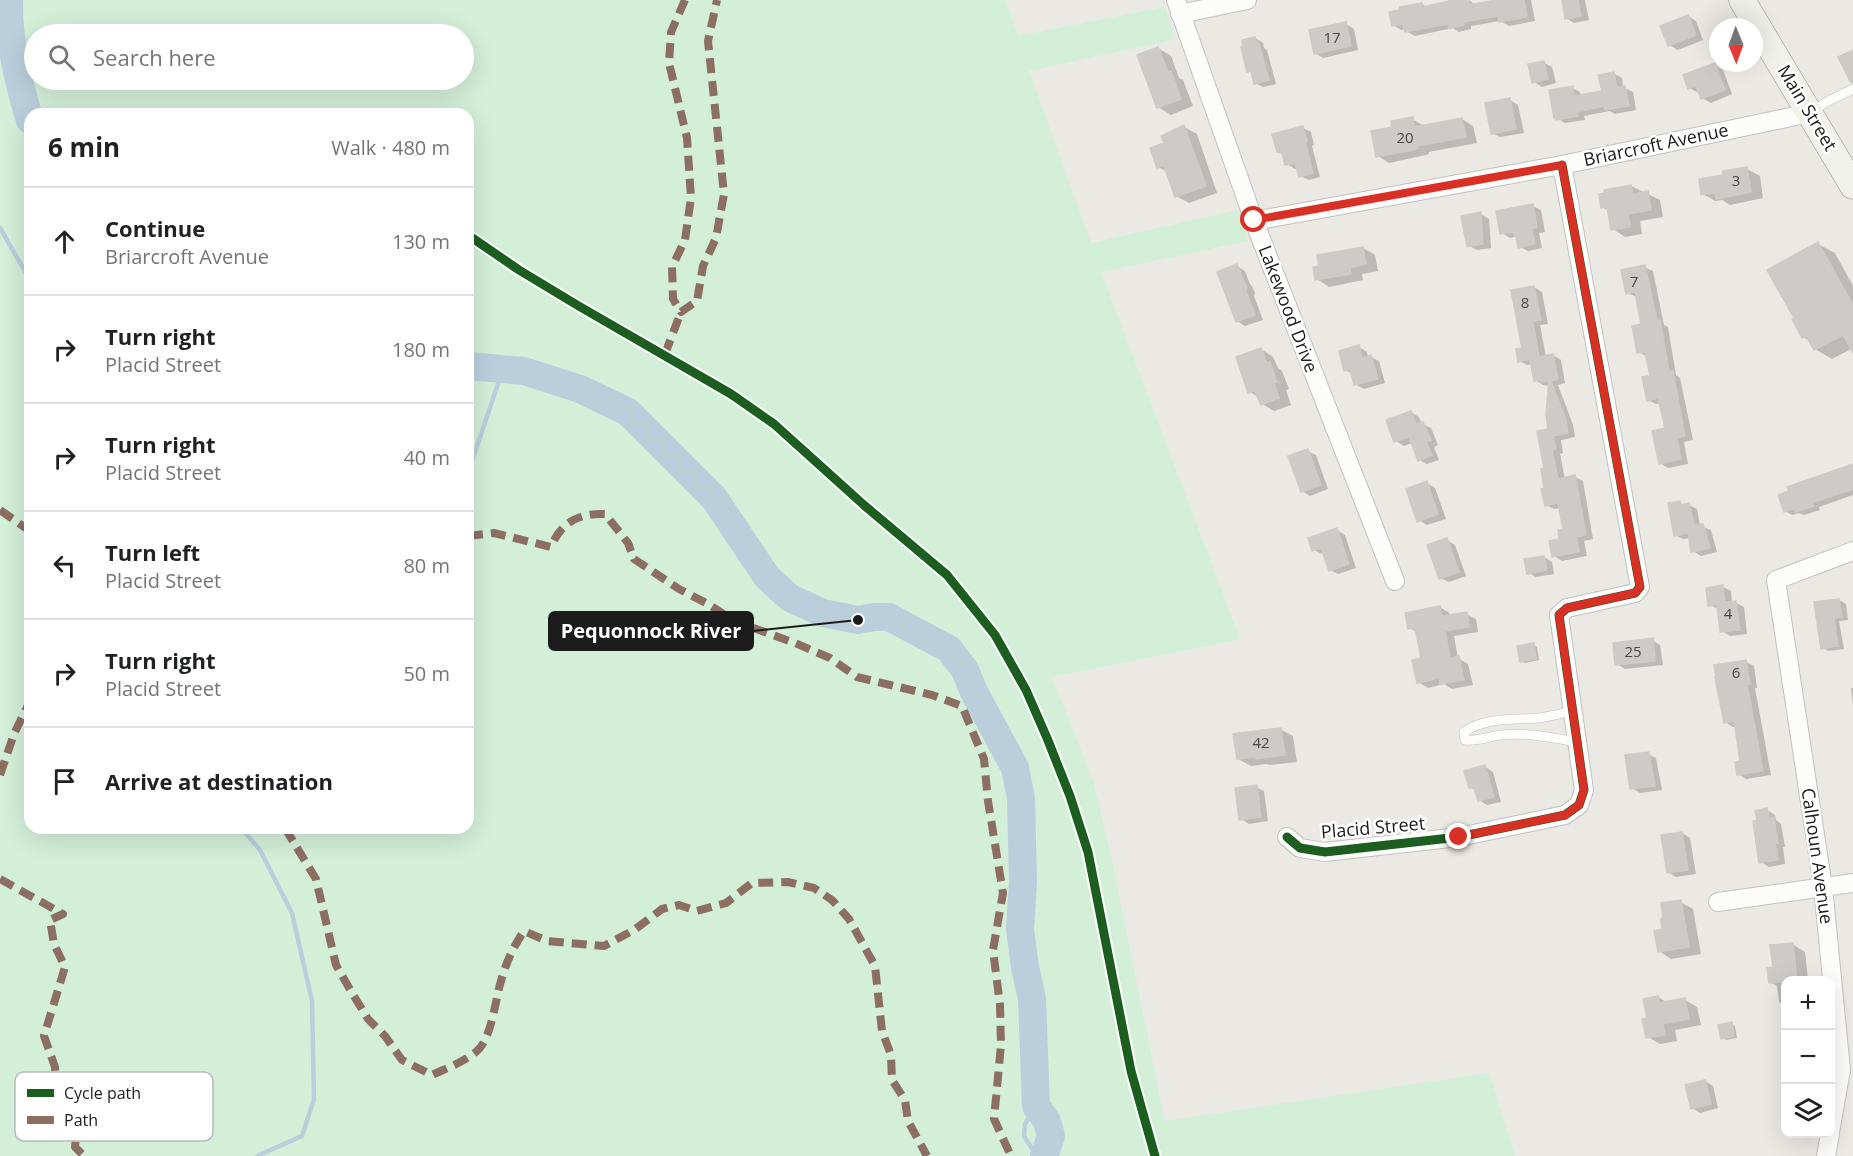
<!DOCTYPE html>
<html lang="en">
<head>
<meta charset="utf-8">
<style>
	:root { --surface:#fff; --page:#f6f6f6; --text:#202124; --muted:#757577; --line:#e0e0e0 }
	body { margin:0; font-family:"Open Sans",sans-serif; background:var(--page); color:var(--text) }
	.controls { position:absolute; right:18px; bottom:18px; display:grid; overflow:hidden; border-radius:12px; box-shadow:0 6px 24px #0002 }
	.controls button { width:54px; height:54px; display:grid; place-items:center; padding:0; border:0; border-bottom:2px solid var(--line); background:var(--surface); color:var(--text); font:30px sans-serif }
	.compass { position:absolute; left:1709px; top:18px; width:54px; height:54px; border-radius:50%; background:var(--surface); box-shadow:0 6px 24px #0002; rotate:179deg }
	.stop { position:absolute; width:18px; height:18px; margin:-14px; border:4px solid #d93025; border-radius:50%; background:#fff }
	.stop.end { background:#d93025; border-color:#fff; box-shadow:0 2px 6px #0008 }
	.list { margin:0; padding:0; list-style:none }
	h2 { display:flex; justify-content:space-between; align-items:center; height:78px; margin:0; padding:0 24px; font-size:26px }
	h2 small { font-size:20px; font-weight:400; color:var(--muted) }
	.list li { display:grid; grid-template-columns:39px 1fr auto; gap:18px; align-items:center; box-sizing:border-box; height:108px; padding:0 24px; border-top:2px solid var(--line) }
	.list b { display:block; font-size:22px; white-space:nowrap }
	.list p { margin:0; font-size:20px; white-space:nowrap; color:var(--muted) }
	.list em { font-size:20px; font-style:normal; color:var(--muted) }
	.icon { flex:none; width:33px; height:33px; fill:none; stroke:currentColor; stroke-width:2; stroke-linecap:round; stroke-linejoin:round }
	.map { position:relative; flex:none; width:1853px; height:1156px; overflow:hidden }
	.search { position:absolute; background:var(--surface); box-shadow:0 6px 24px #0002; left:24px; top:24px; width:450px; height:66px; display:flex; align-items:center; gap:15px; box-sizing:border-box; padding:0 21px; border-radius:33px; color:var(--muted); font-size:22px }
	.panel { position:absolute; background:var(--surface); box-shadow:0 6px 24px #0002; left:24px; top:108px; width:450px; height:726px; border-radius:18px }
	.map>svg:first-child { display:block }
	.park { fill:#d3efd8; fill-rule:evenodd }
	.shadow { fill:#0003 }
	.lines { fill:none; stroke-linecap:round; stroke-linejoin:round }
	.stream { stroke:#bacedb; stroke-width:4.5 }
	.river { stroke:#bacedb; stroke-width:28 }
	.building { fill:#cdcbc7; stroke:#cdcbc6; stroke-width:1.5 }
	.service-casing { stroke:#c1c1bf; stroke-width:10 }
	.minor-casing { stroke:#c1c1bf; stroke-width:20 }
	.secondary-casing { stroke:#8d927e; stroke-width:27 }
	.service { stroke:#fcfcfb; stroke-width:9 }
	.minor { stroke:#fcfcfb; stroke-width:18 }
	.secondary { stroke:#f0f2ea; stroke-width:26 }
	.quiet { stroke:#8d6e63; stroke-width:8; stroke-dasharray:15 8; stroke-linecap:butt }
	.cycleway-casing { stroke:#fff; stroke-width:13 }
	.cycleway { stroke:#1b5e20; stroke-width:9 }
	.route { stroke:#d93025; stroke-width:8 }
	.labels { text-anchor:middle; stroke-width:5; stroke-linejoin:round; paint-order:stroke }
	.number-label { font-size:15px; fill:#484847 }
	.street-label { font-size:18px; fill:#1c1c1c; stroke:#fff }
	.key { fill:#fff; stroke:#bbb; stroke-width:1.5 }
	.key-label { font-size:16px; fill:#1c1c1c }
	.leader { fill:none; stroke:#1c1c1c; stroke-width:2 }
	.callout-dot { fill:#1c1c1c; stroke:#fff; stroke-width:2 }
	.callout { fill:#1c1c1c; stroke:#1c1c1c; stroke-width:2 }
	.callout-label { font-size:20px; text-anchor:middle; font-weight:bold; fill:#fff }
</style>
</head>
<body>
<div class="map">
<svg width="1853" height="1156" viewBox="0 0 1853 1156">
	<rect width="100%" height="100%" fill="#eae9e4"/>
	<!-- park -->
	<path class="park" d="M0 0H1005L1018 36 1165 7 1175 39 1029 71 1091 243 1238 210 1248 241 1101 272 1240 639 1052 677 1093 781 1111 856 1165 1121 1489 1073 1515 1156H0ZM34 34H464V80H34ZM30 114H468V828H30Z"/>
	<!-- shadow -->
	<g class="shadow">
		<polygon points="1462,0 1469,0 1476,6 1497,0 1531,0 1535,21 1509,26 1500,21 1471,26 1471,29 1459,32 1453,28 1415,36 1406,31 1406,29 1401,30 1393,25 1422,4 1427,7"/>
		<polygon points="1563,0 1585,0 1589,20 1574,23 1566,18"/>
		<polygon points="1688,16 1696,21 1703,40 1678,50 1669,45"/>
		<polygon points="1346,24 1354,29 1358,50 1323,58 1315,53"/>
		<polygon points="1255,38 1263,43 1264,48 1267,50 1276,84 1263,87 1255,83 1253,73 1249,71"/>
		<polygon points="1158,48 1171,56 1179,78 1183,80 1193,106 1171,115 1158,107"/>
		<polygon points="1543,62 1552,67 1556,83 1542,87 1534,82"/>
		<polygon points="1715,65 1723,70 1732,94 1711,103 1702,98 1700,92 1697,92 1689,88"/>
		<polygon points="1613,73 1622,78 1623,87 1633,92 1636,110 1615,114 1610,111 1584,116 1585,120 1565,123 1555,117 1572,88 1580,92 1581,96 1603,92"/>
		<polygon points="1510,100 1518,105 1524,133 1500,137 1492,133"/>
		<polygon points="1412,119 1424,126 1462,119 1473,126 1477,143 1429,152 1429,154 1421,156 1389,163 1378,156 1394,128"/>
		<polygon points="1184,127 1197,134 1217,193 1189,203 1176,196 1167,172 1158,167 1166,144"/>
		<polygon points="1303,128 1311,132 1314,145 1312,146 1320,177 1309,180 1300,176 1298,168 1295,169 1287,164 1284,155 1279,151"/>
		<polygon points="1747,169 1760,176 1763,198 1730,205 1722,200 1715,201 1703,194 1725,176"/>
		<polygon points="1631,186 1660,200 1663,217 1640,221 1642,234 1625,237 1613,229 1609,211 1602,207"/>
		<polygon points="1533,206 1541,210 1545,232 1539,233 1542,248 1528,251 1520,247 1518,236 1510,238 1502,233"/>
		<polygon points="1481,214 1489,219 1491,248 1477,250 1469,246"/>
		<polygon points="1818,244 1835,253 1853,286 1853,348 1832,359 1815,349 1811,342 1803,337"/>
		<polygon points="1363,248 1375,255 1378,271 1362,274 1363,280 1329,287 1317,279"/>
		<polygon points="1237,266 1245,271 1250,284 1252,286 1255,293 1254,296 1263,320 1245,326 1237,321"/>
		<polygon points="1644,267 1653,271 1664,325 1668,327 1676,375 1680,378 1693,440 1684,442 1688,464 1668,468 1660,463 1666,429 1661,403 1656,404 1648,400 1652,377 1647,357 1639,352 1643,325 1637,297 1627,293"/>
		<polygon points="1534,287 1542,292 1548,324 1540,325 1546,357 1553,355 1561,360 1565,383 1558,385 1573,425 1575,437 1561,440 1563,453 1560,454 1565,479 1575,477 1583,481 1593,539 1584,541 1587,556 1562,561 1554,556 1565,530 1561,508 1554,509 1546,505 1545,469 1550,430 1550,386 1543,385 1535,380 1532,364 1527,365 1519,361 1523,350"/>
		<polygon points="1359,347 1367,352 1368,357 1371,357 1379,361 1385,383 1364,389 1355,384 1352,374 1346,370"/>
		<polygon points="1261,349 1273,357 1278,368 1282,371 1289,389 1286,390 1291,405 1274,411 1262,404 1260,398 1250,392"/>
		<polygon points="1411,412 1419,417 1422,424 1431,428 1438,445 1434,447 1439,460 1427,464 1419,460 1412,443 1404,446 1396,441"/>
		<polygon points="1307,451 1316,455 1328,489 1310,496 1302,491"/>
		<polygon points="1853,465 1853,495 1819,507 1820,510 1804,515 1799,513 1792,515 1785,511"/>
		<polygon points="1427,483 1435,488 1446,519 1427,525 1419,520"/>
		<polygon points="1680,503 1685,505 1689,505 1697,509 1700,526 1711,530 1717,552 1701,556 1693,551 1690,538 1683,539 1675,535"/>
		<polygon points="1337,530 1345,535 1356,568 1338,574 1330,570 1325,554 1322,554 1314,550"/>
		<polygon points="1447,540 1455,545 1466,576 1449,582 1440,578"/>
		<polygon points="1544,557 1552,562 1554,574 1536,577 1528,573"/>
		<polygon points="1723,587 1731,591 1732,603 1735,602 1744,607 1747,634 1730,636 1722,631 1718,609 1710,605"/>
		<polygon points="1839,600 1846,604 1848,620 1839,621 1844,649 1829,651 1822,648"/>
		<polygon points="1440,607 1449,613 1450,616 1466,614 1476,619 1478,632 1454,636 1458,658 1468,664 1473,685 1452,689 1444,684 1428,688 1418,682 1423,659 1418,633 1410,628"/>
		<polygon points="1652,640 1660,645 1663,665 1625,669 1617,664"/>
		<polygon points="1534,645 1537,647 1539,660 1525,663 1521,661"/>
		<polygon points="1746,662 1754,666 1757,688 1755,688 1771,775 1746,779 1738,774 1742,762 1736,726 1733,727 1725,722"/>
		<polygon points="1853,682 1853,707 1851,688 1853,688"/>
		<polygon points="1280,729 1293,736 1297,762 1270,765 1266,764 1251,766 1238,759"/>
		<polygon points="1648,754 1656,758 1662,790 1640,793 1632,788"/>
		<polygon points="1485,767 1493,772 1501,802 1487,805 1479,800 1476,791 1470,787"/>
		<polygon points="1256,787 1264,791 1268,821 1249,824 1241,819"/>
		<polygon points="1767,810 1775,815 1776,820 1781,824 1785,847 1783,847 1785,864 1769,867 1761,862 1758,821"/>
		<polygon points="1682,833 1690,838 1696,874 1676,877 1668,872"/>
		<polygon points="1680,902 1693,909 1701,954 1671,959 1659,951 1664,931"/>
		<polygon points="1792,944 1805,952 1808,980 1786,980 1786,1006 1779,1002 1777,986 1770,982 1774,969"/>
		<polygon points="1658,997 1668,1003 1685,1000 1697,1007 1701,1025 1675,1030 1677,1041 1660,1044 1648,1037 1649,1019"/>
		<polygon points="1731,1024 1735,1026 1737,1038 1726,1040 1722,1038"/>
		<polygon points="1705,1081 1713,1086 1718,1108 1700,1113 1692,1108"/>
	</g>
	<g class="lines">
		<!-- stream -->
		<g class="stream">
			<polyline points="0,228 26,273 30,282"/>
			<polyline points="468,473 503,369"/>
			<polyline points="241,828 260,850 292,913 312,1001 314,1099 302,1136 257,1156"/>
			<polyline points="1036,1106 1025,1124 1024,1136 1037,1156"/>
		</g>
		<!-- river -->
		<g class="river">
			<path d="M9 0C8 40 18 82 30 120"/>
			<polyline points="468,366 524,371 580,389 628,412 714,498 767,577 790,598 823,613 858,620 874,617 889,617 949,649 965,670 974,692 1015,768 1021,798 1023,882 1020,929 1025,967 1032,999 1036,1106 1047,1121 1051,1136 1044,1156"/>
		</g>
	</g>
	<!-- building -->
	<g class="building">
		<polygon points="1453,0 1468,0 1469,5 1496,0 1524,0 1527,17 1499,22 1498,16 1463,22 1464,25 1449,28 1448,24 1405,32 1403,24 1392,26 1389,12 1399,10 1400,7 1422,3 1423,7"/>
		<polygon points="1562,0 1578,0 1581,16 1565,19"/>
		<polygon points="1688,15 1696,35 1668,46 1660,26"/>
		<polygon points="1346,22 1351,46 1314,54 1309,30"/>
		<polygon points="1255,37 1256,42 1259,43 1269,80 1254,84 1251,71 1247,72 1241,47 1243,47 1242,40"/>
		<polygon points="1158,47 1168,72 1171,71 1181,99 1157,108 1137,55"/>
		<polygon points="1853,50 1853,82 1851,83 1838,57"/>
		<polygon points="1544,61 1548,79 1532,83 1528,64"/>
		<polygon points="1715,63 1725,90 1701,99 1696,86 1688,89 1683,75"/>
		<polygon points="1614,72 1617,87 1625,86 1629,106 1605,110 1604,106 1577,112 1578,116 1556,120 1554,118 1549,90 1573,86 1574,96 1602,91 1598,75"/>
		<polygon points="1510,98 1516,129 1491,134 1485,103"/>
		<polygon points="1413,117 1414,127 1462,118 1466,137 1418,146 1419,148 1409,151 1376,157 1371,131 1392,127 1391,121"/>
		<polygon points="1184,125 1206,186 1175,197 1164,166 1157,168 1150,148 1164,143 1161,136"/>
		<polygon points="1303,126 1307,141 1305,141 1313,173 1299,177 1295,163 1285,165 1282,153 1277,152 1272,134"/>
		<polygon points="1747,167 1751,192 1716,199 1715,193 1701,195 1699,179 1723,175 1723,171"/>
		<polygon points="1631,185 1633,194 1648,191 1651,210 1628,214 1630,227 1611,230 1607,207 1601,208 1599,194 1605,193 1604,190"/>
		<polygon points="1533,204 1537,227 1532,229 1535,244 1518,248 1516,235 1514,235 1514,232 1500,234 1496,211"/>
		<polygon points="1481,212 1483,244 1467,247 1461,216"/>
		<polygon points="1818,242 1853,305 1853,353 1843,335 1814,350 1806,336 1802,338 1792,319 1794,318 1767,270"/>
		<polygon points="1363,247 1366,264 1350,268 1351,274 1315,280 1313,267 1319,266 1317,255"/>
		<polygon points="1237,264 1247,288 1246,291 1255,315 1236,322 1217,272"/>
		<polygon points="1645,265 1657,321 1660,320 1669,372 1673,371 1685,436 1677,438 1681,459 1659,464 1652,431 1665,428 1658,398 1647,401 1642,377 1650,376 1645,352 1637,353 1632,326 1641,324 1635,292 1626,294 1621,270"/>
		<polygon points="1534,286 1541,320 1533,321 1539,357 1553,354 1558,379 1551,381 1566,420 1568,433 1553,436 1556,449 1552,450 1558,479 1575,475 1586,535 1576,537 1579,552 1552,557 1549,541 1559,539 1558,530 1563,529 1558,503 1545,506 1541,489 1544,488 1541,469 1544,468 1537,431 1548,429 1546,414 1549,381 1541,382 1539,380 1534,381 1530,359 1518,362 1516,349 1522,348 1511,290"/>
		<polygon points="1359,345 1362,358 1371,355 1378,379 1354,385 1350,369 1344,371 1339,351"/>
		<polygon points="1261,348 1267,363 1270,362 1277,382 1274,383 1279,398 1261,405 1255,391 1248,393 1236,357"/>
		<polygon points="1411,411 1416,424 1423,422 1431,440 1426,442 1432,455 1418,461 1409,437 1394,442 1386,420"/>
		<polygon points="1308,449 1321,485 1301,492 1288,456"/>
		<polygon points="1853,464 1853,489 1812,503 1814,506 1795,512 1794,508 1784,512 1778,495 1789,491 1787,487"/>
		<polygon points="1427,481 1438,514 1417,522 1406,489"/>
		<polygon points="1680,501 1681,505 1689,503 1694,525 1703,524 1710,548 1691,552 1688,533 1674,536 1668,503"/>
		<polygon points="1337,528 1349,564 1329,571 1321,548 1312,551 1308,538"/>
		<polygon points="1447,538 1459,572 1439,579 1427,545"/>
		<polygon points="1544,556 1547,570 1527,574 1524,559"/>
		<polygon points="1723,585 1725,602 1736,601 1740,630 1720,632 1717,604 1708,606 1706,588"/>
		<polygon points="1839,599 1842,617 1834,618 1838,646 1821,649 1814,602"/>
		<polygon points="1440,606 1442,616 1467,612 1469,627 1445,631 1450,658 1459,656 1464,680 1440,684 1439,678 1417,683 1412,660 1421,658 1415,628 1408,629 1405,613"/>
		<polygon points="1653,638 1655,661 1615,665 1613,643"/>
		<polygon points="1534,643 1536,659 1520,662 1517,646"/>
		<polygon points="1746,660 1750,684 1747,684 1763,771 1737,775 1735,762 1740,761 1734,721 1724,723 1715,677 1716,677 1714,665"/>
		<polygon points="1281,728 1285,755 1256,759 1255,757 1237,759 1233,734"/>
		<polygon points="1649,752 1655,786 1630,789 1625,755"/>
		<polygon points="1485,765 1494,797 1478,801 1474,787 1469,788 1464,771"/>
		<polygon points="1257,785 1261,817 1239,820 1235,788"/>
		<polygon points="1767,808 1769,818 1774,817 1778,843 1775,843 1778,860 1759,863 1753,821 1757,820 1755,811"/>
		<polygon points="1682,832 1688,870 1667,873 1661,835"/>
		<polygon points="1681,900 1689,947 1658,952 1654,931 1662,929 1661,919 1663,919 1661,903"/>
		<polygon points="1793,943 1797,981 1769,983 1767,968 1773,967 1770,945"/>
		<polygon points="1658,996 1659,1003 1685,998 1689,1019 1663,1024 1665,1035 1646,1038 1642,1019 1647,1018 1643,999"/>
		<polygon points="1732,1022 1734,1036 1721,1039 1718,1025"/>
		<polygon points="1705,1080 1711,1104 1691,1109 1685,1085"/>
	</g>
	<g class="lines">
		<!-- service casing -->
		<g class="service-casing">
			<g id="service">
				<polyline points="1810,113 1828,101 1853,89"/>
				<path d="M1572 711C1561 714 1550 716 1539 718 1514 720 1485 717 1464 732L1465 740C1478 742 1489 736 1502 735 1527 732 1552 738 1577 742"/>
			</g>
		</g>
		<!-- minor casing -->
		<g class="minor-casing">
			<g id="minor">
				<polyline points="1176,0 1254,221 1395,581"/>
				<polyline points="1180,14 1247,0"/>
				<polyline points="1254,221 1562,165 1810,113"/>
				<polyline points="1287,837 1300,848 1325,852 1459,837 1565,815 1579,805 1584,790 1559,615 1567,608 1635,593 1640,587 1562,165"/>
				<polyline points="1718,902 1853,883"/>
				<polyline points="1830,1132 1841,1070 1823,887 1776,580 1853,551"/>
				<polyline points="1826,1156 1830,1134"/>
			</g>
		</g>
		<!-- secondary casing -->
		<g class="secondary-casing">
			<polyline id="secondary" points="1742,0 1853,186"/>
		</g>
		<!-- service -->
		<use href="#service" class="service"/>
		<!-- minor -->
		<use href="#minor" class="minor"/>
		<!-- secondary -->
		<use href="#secondary" class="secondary"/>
		<!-- quiet -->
		<g class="quiet">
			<polyline points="685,0 671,32 669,63 687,138 691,198 685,240 672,267 673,299 681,312 697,301 703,266 716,238 724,194 708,41 717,0"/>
			<polyline points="665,354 681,312"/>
			<polyline points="0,510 30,531"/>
			<path d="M468 536 494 533 551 547C561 522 579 513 605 514L628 543 634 559 679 589 708 604 734 621 795 643 830 658 857 677 932 695 962 706 984 759 988 801 1003 893 993 950 1000 1005 1001 1045 994 1119 1011 1156"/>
			<polyline points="0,775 14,734 30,701"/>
			<path d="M285 828 316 879 336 965 352 993 368 1019 385 1036 402 1060 432 1075C447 1068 464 1062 477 1051 492 1038 495 1000 501 981 506 963 513 947 524 931L547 941 604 946 634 930 662 909 679 905 697 911 726 903 752 883 788 882 814 888 832 900 849 919 875 966 882 1031 891 1055 892 1080 905 1100 908 1121 927 1156"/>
			<polyline points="0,879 63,914 50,920 54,944 65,967 44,1036 55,1067 56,1093 68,1117 77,1128 75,1147 84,1156"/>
		</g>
		<!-- cycleway casing -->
		<g class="cycleway-casing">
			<g id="cycleway">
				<polyline points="468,235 519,270 577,305 731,394 774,424 865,506 947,575 995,635 1026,690 1047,738 1070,796 1088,852 1131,1071 1155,1156"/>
				<polyline points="1287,837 1300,848 1325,852 1459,837 1565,815 1579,805 1584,790 1559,615 1567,608 1635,593 1640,587 1562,165"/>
			</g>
		</g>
		<!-- cycleway -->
		<use href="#cycleway" class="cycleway"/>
	</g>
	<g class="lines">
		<!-- route -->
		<polyline class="route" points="1254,220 1562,165 1640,587 1635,593 1567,608 1559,615 1584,790 1579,805 1565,815 1459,837"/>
	</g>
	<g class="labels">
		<!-- number labels -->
		<g class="number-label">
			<text x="1332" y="43">17</text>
			<text x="1405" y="143">20</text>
			<text x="1736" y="186">3</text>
			<text x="1634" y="287">7</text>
			<text x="1525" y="308">8</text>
			<text x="1728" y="619">4</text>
			<text x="1633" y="657">25</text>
			<text x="1736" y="678">6</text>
			<text x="1261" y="748">42</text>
		</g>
		<!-- street labels -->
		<g class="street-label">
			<text transform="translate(1807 108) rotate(59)" y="6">Main Street</text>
			<text transform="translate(1656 145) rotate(-12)" y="6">Briarcroft Avenue</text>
			<text transform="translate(1288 309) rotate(69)" y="6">Lakewood Drive</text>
			<text transform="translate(1373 828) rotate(-5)" y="6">Placid Street</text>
			<text transform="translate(1817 856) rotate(82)" y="6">Calhoun Avenue</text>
		</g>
	</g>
	<!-- legend -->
	<rect x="15" y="1072" width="198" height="69" rx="9" class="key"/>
	<rect x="27" y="1089" width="27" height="8" fill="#1b5e20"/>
	<rect x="27" y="1116" width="27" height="8" fill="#8d6e63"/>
	<g class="key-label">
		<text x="64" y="1099">Cycle path</text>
		<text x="64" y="1126">Path</text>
	</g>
	<!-- callouts -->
	<path class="leader" d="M858 620L753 631"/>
	<circle class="callout-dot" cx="858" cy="620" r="6"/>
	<rect class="callout" x="549" y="612" width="204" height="38" rx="6"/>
	<g class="callout-label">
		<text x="651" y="638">Pequonnock River</text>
	</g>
</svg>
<div class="controls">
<button>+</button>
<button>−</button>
<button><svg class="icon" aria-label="layers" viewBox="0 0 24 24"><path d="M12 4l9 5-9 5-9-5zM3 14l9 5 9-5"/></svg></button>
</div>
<svg class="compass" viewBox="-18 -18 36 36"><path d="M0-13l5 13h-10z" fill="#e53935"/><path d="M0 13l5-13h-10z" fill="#757577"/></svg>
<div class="stop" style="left:1254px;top:220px"></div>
<div class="stop end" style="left:1459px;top:837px"></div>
<div class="search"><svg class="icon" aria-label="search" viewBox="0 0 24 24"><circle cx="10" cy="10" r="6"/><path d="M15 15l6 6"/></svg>Search here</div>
<section class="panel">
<h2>6 min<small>Walk · 480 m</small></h2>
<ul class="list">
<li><svg class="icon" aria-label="ahead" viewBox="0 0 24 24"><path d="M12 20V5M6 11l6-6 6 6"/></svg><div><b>Continue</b><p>Briarcroft Avenue</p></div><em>130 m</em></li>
<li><svg class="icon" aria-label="right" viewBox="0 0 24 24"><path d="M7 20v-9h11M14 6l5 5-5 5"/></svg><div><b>Turn right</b><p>Placid Street</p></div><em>180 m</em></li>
<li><svg class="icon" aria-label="right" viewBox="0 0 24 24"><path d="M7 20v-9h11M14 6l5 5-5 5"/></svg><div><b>Turn right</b><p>Placid Street</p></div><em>40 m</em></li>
<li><svg class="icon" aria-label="left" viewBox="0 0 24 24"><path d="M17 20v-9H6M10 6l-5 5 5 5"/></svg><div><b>Turn left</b><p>Placid Street</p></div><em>80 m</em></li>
<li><svg class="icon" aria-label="right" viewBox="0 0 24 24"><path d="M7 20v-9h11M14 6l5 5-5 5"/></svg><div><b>Turn right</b><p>Placid Street</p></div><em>50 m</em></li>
<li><svg class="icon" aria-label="arrive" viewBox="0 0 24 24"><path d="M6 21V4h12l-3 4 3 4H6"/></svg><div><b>Arrive at destination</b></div></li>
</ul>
</section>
</div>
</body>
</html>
